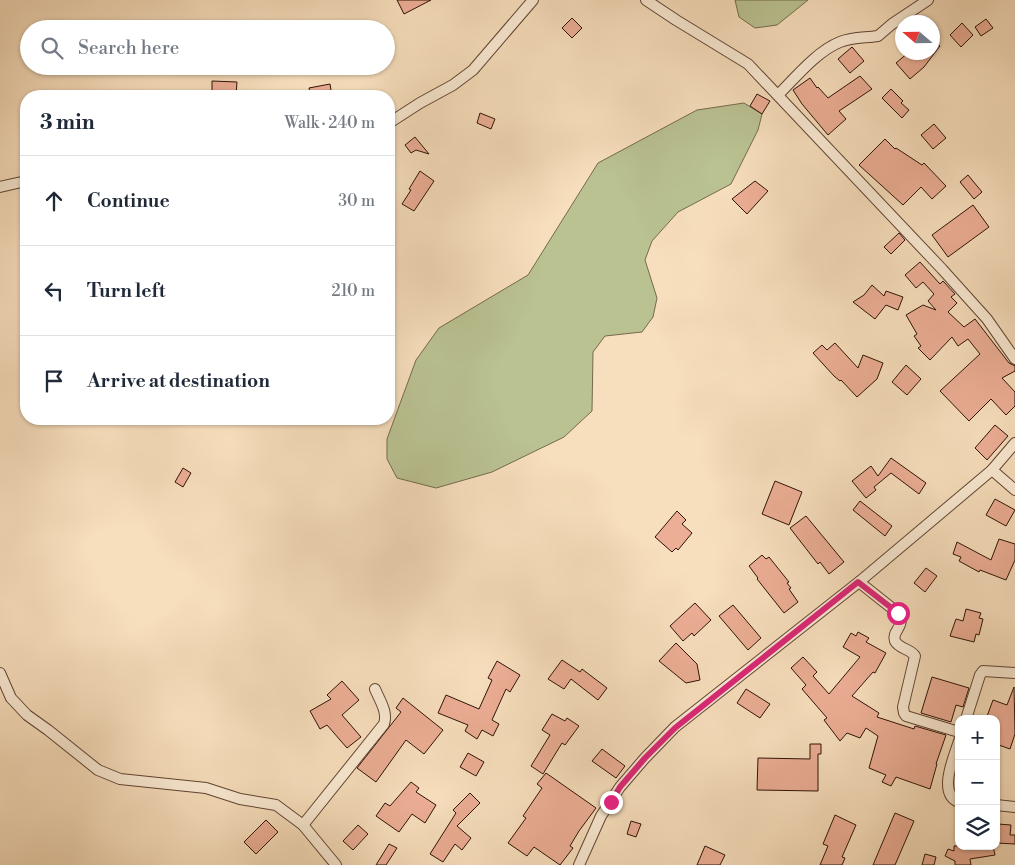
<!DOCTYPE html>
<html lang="en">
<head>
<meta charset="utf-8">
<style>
	:root { --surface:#fff; --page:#f6f6f7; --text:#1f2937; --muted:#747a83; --line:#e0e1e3 }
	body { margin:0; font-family:"Libre Bodoni",serif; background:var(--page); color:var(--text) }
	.controls { position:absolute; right:15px; bottom:15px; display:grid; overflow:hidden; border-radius:10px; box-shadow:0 1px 4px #0004 }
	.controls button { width:45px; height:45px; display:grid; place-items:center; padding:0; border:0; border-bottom:1px solid var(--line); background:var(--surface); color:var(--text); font:25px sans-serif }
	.compass { position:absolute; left:895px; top:15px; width:45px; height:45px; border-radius:50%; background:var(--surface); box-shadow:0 1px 4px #0004; rotate:290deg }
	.stop { position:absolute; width:15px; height:15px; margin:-11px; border:4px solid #db2777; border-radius:50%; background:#fff }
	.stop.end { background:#db2777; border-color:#fff; box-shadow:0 1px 5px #0008 }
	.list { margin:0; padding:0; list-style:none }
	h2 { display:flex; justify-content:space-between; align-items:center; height:65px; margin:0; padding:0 20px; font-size:21px }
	h2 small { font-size:16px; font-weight:400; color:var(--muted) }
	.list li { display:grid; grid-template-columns:32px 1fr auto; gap:15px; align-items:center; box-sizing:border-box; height:90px; padding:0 20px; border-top:1px solid var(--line) }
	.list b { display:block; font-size:19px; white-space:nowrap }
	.list em { font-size:16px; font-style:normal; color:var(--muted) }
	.icon { flex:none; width:28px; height:28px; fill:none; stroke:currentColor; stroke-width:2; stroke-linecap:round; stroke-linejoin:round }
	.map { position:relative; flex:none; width:1015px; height:865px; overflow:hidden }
	.search { position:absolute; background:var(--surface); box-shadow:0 1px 4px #0004; left:20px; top:20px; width:375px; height:55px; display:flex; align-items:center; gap:12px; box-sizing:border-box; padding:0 18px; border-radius:28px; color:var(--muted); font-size:19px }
	.panel { position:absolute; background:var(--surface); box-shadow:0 1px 4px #0004; left:20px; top:90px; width:375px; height:335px; border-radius:20px }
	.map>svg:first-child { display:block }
	.green { fill:#bac292; stroke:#746a4c }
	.building { fill:#ecae95; stroke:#2f1207 }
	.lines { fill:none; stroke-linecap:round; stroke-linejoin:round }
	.street-casing { stroke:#614534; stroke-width:12 }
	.street { stroke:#faead3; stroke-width:10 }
	.route { stroke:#db2777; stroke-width:6 }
</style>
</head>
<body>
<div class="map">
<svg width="1015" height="865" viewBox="0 0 1015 865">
	<rect width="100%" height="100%" fill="#f7debc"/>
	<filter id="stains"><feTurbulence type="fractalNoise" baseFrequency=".004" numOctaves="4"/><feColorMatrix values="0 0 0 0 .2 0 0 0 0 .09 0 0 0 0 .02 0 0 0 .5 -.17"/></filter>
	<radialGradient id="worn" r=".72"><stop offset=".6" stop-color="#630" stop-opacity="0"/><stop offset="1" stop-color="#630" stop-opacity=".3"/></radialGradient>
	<!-- green -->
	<g class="green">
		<polygon points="735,0 808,0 777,25 755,28 739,17"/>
		<polygon points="744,103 762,114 758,130 731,184 678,212 652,241 645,260 657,298 653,317 642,332 605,336 593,352 592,411 564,437 492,472 436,488 397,478 387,459 387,439 416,360 439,328 528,275 598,163 697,110"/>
	</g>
	<!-- building -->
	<g class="building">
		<polygon points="397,0 431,0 404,14"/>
		<polygon points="572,18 582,28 572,38 562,28"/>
		<polygon points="986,19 993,28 981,36 975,27"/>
		<polygon points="962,23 973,35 961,47 950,35"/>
		<polygon points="934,41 940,46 924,67 910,79 896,63 909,52 913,52 919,60 925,52 932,52 932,43"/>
		<polygon points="852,47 864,61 850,73 838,59"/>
		<polygon points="860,76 872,89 839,111 846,119 828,135 802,104 793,90 810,78 817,88 818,87 828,98"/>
		<polygon points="212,81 237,82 236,96 212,96"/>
		<polygon points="330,84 332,96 311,96 309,88"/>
		<polygon points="891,89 903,101 901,103 909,110 902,118 882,98"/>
		<polygon points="757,94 770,101 762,114 750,106"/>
		<polygon points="480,113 495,119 491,129 477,123"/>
		<polygon points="934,124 946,138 933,149 921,135"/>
		<polygon points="415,137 429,154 416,150 411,153 405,145"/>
		<polygon points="885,139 895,149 896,148 922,165 924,163 946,186 932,199 921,187 903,205 859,165"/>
		<polygon points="420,171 434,181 414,211 402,204 411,190 409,189"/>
		<polygon points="968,175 982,192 974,199 960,182"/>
		<polygon points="755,181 768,191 747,214 732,199"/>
		<polygon points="973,205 989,227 948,257 932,235"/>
		<polygon points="899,233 905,240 891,254 884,247"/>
		<polygon points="920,262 940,284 943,281 955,294 951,297 957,303 948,312 964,327 975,319 1009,363 1015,366 1015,371 1002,378 1015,392 1015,406 1006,415 991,399 969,421 940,391 980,354 968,339 958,346 952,337 930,360 918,348 921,346 914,336 917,334 906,315 923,305 936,310 928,301 934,294 923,282 916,288 905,275"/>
		<polygon points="872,285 884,296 886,291 903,297 898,310 886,305 875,319 853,302 864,295"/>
		<polygon points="835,343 858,368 863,355 883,363 877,379 857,397 841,380 840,381 834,376 813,353 822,345 827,350"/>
		<polygon points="906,365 921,379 907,395 892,382"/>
		<polygon points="995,425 1008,436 987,460 975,448"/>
		<polygon points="891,458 926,483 919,494 891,473 874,487 876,490 866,498 852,481 871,466 878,476"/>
		<polygon points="183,468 191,473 183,487 175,482"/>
		<polygon points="775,481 802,492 789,525 762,514"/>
		<polygon points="995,499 1015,510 1006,526 986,515"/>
		<polygon points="860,501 892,526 885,536 853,510"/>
		<polygon points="677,511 686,520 682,524 692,533 678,550 676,548 672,552 655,537"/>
		<polygon points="806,516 844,562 829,574 820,562 818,564 790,528"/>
		<polygon points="999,539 1015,544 1015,560 1006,580 980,570 979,572 959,561 961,557 953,554 957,542 991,560"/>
		<polygon points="762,555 766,559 769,557 789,582 787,583 791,588 789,589 798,602 784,613 757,579 758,578 749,566"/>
		<polygon points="926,568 937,576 925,592 914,583"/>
		<polygon points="695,603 711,620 694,636 692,633 683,641 670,626"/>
		<polygon points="733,605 761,638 748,650 719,616"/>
		<polygon points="966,609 981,613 979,618 983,619 979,635 976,634 974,642 950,636 956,619 963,621"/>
		<polygon points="858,632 869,638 866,642 886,653 875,673 873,672 852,696 879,713 877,717 914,729 915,726 946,735 936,764 937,764 930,789 896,777 891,786 882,782 886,775 869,768 878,736 866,728 860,738 847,733 840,741 824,720 827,718 802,689 806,685 791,668 803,657 817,672 813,676 829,694 860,657 843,647 851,633 856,636"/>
		<polygon points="676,643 697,664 700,680 686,683 659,661"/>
		<polygon points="562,660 580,672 582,669 607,688 598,700 571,679 564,689 548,679"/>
		<polygon points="497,661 520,675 510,692 506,689 492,720 499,724 493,736 482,730 477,739 465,731 468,725 438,713 446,695 479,709 492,680 488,678"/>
		<polygon points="932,677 969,688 963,707 956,705 951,722 921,713"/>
		<polygon points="342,681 359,700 342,715 361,737 347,748 327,725 320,729 310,711 331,699 327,695"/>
		<polygon points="1014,687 1015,734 1010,749 996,744 996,719 986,719 993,700 1007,705"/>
		<polygon points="746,689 770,704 760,718 737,703"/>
		<polygon points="403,698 443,730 424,754 406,740 376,782 357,768 401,712 396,708"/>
		<polygon points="552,714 565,721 567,718 579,726 565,745 562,743 543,774 531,766 550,735 542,730"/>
		<polygon points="810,744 821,744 821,754 818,754 818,791 757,790 758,758 810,759"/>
		<polygon points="602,749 625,766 616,778 592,761"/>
		<polygon points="468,753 484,762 476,776 460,767"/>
		<polygon points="546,773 596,808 579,831 570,846 573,848 560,865 534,847 527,856 508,843 526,818 523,816 542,788 537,784"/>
		<polygon points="411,782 419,788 416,792 436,805 425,823 412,814 399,832 376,816 385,803 390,806"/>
		<polygon points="470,793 480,803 457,826 471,838 462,850 455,844 443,862 430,854 456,813 453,810"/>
		<polygon points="895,813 914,821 895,865 873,865"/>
		<polygon points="835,815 856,825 842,857 845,858 842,865 820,865 828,846 823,844"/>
		<polygon points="266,820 278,832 256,854 244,842"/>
		<polygon points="631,821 641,824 636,837 627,834"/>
		<polygon points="998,824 1011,825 1010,835 1015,835 1015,844 996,843"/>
		<polygon points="358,825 368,834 353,850 343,841"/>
		<polygon points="389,844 397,848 386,865 376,865"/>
		<polygon points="705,846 725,855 720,865 697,865"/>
		<polygon points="954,846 993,846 995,855 970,859 971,865 955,865 955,861 945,856 948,849 954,851"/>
		<polygon points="925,854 936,857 934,865 922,865"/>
	</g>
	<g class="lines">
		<!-- street casing -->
		<g class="street-casing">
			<g id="street">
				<polyline points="646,0 676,20 748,64 942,269 987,319 1015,359"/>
				<path d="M778 95C795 78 817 51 840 42 852 37 865 38 878 36L892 24 928 0"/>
				<polyline points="389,123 420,103 453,85 473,70 533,0"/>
				<polyline points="0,187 26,181"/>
				<polyline points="992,470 1015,443"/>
				<path d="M859 582 898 613C907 626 891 631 895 641 899 649 911 649 915 656L903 707 904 713 906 716 959 732"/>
				<polyline points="0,673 11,698 27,715 48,730 98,770 120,779 206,788 240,799 276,805 303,825 336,865"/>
				<polyline points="966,719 980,675 983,671 1015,673"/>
				<path d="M959 741C954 757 937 794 959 802"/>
				<polyline points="996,805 1015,807"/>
				<path d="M303 825 384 724C388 712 380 701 375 689"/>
				<polyline points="579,865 601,816 620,787 645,758 675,727 859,582 992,470 1015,490"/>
			</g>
		</g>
		<!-- street -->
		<use href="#street" class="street"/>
	</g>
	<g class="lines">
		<!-- route -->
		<polyline class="route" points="611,802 620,787 645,758 675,728 858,582 898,613"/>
	</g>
	<rect width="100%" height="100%" filter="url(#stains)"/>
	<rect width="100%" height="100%" fill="url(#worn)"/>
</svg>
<div class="controls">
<button>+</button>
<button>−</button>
<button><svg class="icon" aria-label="layers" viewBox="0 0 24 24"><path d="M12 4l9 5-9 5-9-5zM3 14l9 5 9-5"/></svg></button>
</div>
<svg class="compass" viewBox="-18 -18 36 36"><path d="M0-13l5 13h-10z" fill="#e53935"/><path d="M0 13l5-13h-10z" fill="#747a83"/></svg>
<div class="stop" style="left:898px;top:613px"></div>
<div class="stop end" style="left:611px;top:802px"></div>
<div class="search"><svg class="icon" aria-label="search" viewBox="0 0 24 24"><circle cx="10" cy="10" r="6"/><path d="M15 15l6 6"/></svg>Search here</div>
<section class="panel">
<h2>3 min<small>Walk · 240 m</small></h2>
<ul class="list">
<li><svg class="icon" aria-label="ahead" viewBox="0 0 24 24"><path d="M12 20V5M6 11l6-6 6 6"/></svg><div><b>Continue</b></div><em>30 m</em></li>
<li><svg class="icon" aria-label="left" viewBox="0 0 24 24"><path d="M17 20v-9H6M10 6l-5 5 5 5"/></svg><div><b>Turn left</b></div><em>210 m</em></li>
<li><svg class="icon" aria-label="arrive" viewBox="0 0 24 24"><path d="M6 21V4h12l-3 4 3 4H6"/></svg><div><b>Arrive at destination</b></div></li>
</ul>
</section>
</div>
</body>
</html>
